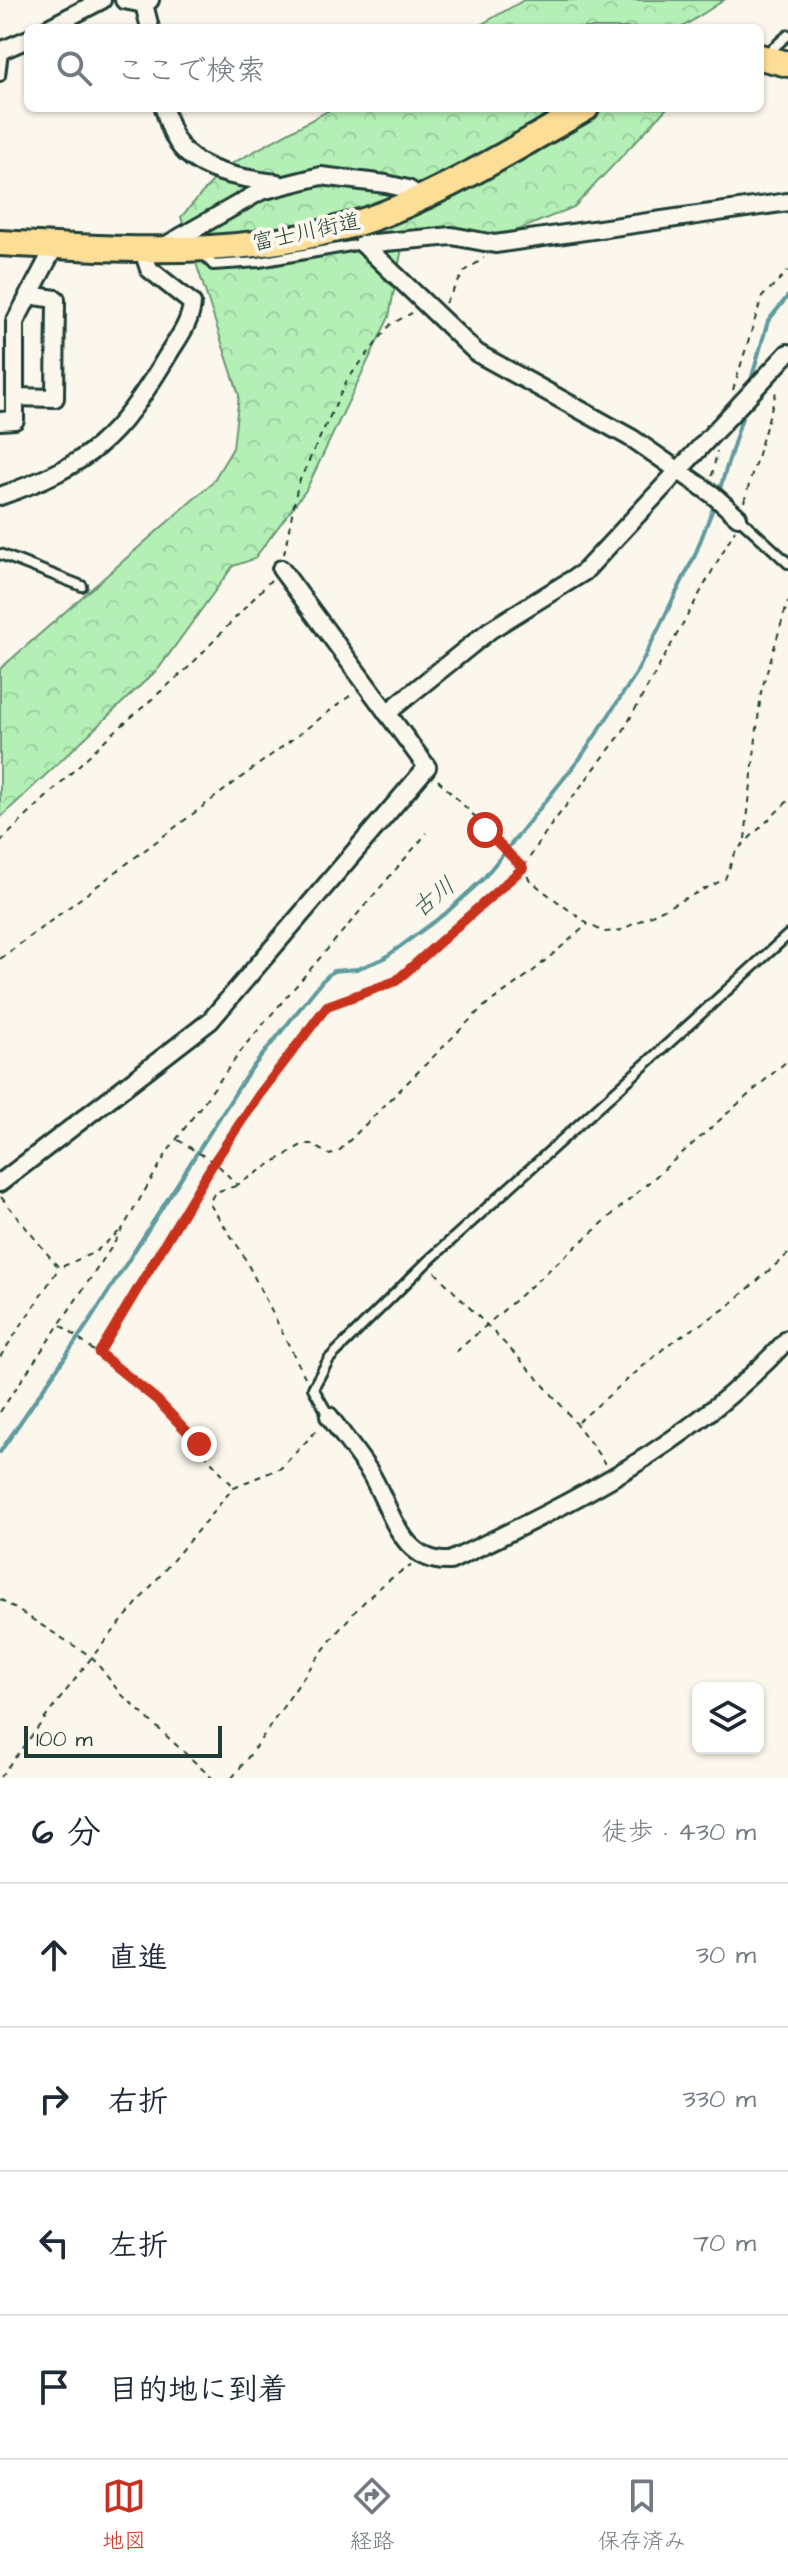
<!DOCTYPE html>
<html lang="ja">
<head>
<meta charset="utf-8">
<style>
	:root { --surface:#fff; --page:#f6f6f7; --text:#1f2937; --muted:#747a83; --line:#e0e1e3; --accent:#c8321e }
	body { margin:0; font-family:"Architects Daughter","Klee One",sans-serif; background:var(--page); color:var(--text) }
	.controls { position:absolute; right:24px; bottom:24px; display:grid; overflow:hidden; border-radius:12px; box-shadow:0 2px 6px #0004 }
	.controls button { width:72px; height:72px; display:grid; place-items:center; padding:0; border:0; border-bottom:2px solid var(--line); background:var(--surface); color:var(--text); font:40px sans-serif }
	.scale { position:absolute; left:24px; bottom:20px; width:198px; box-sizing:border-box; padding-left:8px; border:4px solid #1f3d34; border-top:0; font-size:22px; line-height:28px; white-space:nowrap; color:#1f3d34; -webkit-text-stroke:6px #fbf7ec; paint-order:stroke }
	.stop { position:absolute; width:24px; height:24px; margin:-18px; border:6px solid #c8321e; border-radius:50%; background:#fff }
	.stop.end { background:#c8321e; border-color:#fff; box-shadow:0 2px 8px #0008 }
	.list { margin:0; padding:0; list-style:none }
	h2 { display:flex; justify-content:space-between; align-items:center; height:104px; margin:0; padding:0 32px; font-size:34px }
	h2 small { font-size:26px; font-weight:400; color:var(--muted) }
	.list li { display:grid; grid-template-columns:52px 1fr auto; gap:24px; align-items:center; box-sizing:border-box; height:144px; padding:0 32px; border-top:2px solid var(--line) }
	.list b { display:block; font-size:30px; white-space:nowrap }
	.list em { font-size:26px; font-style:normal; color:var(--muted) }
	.icon { flex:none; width:44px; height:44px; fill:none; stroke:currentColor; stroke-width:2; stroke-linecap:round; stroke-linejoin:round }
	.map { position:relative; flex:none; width:788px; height:1778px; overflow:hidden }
	.search { position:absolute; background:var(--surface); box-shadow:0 2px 6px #0004; left:24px; right:24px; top:24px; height:88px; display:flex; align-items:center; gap:20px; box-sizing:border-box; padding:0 28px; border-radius:12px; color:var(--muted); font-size:30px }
	.sheet { height:680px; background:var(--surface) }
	nav { display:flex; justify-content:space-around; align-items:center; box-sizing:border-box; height:112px; border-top:2px solid var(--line); background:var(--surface); font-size:22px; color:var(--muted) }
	nav a { display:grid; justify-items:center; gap:4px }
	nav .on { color:var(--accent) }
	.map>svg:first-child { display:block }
	.forest { fill:url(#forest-crowns); stroke:#6a9674; stroke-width:2 }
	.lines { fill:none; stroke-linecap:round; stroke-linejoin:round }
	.stream { stroke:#5e9b9e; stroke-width:4 }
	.lane-casing { stroke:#1f3d34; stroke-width:14 }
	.street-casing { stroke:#1f3d34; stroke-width:22 }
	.primary-casing { stroke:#1f3d34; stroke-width:30 }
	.path { stroke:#1f3d34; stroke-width:2; stroke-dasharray:6 6; stroke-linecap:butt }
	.lane { stroke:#fbf7ec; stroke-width:8 }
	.street { stroke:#fbf7ec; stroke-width:16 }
	.primary { stroke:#fcde96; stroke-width:24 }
	.route { stroke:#c8321e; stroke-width:10 }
	.labels { text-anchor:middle; stroke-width:8; stroke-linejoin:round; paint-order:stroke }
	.street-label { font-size:22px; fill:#1f3d34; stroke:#fbf7ec }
	.water-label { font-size:24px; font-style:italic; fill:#345c57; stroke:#fbf7ec }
</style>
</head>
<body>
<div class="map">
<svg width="788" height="1778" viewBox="0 0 788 1778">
	<defs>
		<pattern id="forest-crowns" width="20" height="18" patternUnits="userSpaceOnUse" patternTransform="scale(2)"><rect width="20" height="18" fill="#b4f0b5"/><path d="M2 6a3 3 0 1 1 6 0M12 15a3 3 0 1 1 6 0" fill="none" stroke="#9acf9c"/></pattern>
	</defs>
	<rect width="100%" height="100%" fill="#fbf7ec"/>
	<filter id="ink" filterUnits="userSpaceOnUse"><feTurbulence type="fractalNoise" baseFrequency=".0125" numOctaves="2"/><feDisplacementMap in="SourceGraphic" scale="16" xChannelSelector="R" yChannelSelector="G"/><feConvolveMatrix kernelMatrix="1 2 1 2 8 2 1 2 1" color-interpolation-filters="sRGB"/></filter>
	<g filter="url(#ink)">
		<!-- forest -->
		<g class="forest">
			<polygon points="524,0 724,0 681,28 475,28"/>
			<polygon points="333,108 667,108 574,207 484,244 403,243 389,317 306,490 254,559 233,566 159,668 0,818 0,669 212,483 233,448 239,395 181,217 224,168"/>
		</g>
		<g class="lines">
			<!-- stream -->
			<g class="stream">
				<polyline points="749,387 768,321 788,296"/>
				<polyline points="718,495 745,408"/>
				<polyline points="0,1452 91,1319 248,1073 322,981 333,971 357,969 383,959 446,913 483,879 581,757 636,674 695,555 715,503"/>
			</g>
			<!-- lane casing -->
			<g class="lane-casing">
				<g id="lane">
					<polyline points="765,55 788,35"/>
					<polyline points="0,76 3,52"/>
					<polyline points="203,253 213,265 259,262 362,244"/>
					<polyline points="738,517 788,563"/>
					<polyline points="0,554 82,586"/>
					<polyline points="329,1416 313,1388 329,1359 426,1263 788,935"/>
				</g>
			</g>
			<!-- street casing -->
			<g class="street-casing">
				<g id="street">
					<polyline points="124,0 144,4 150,0"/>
					<polyline points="143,0 150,28"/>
					<polyline points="48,28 102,0"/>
					<polyline points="0,51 28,39"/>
					<path d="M164 108C167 118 170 129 175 138 192 172 244 179 277 183"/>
					<polyline points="363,244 477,353 633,439 712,494 738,517"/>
					<polyline points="363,244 452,236 495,244 788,202"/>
					<polyline points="163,247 261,191 321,176 386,184 408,189 421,197"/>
					<polyline points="15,397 55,398 56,299 28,295"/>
					<polyline points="0,421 15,420 15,322 55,246"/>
					<path d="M0 496C90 465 117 439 166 358 176 341 191 323 192 303L149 269 143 251"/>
					<polyline points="387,713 490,630 584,572 788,353"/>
					<polyline points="0,1183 210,1021 427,767 281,569"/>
					<path d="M329 1416C342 1434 356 1452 369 1471 391 1506 399 1563 450 1561 577 1500 691 1445 788 1339"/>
				</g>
			</g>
			<!-- primary casing -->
			<g class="primary-casing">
				<g id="primary">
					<polyline points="760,57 788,64"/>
					<path d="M0 243C129 250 263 261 386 213 457 185 521 145 586 108"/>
				</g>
			</g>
			<!-- path -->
			<g class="path">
				<polyline points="445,303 465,271 484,258"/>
				<polyline points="733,390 762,297 788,271"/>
				<polyline points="712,476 717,451"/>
				<polyline points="744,502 777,389"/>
				<polyline points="284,554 298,484 347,380 391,324 412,313"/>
				<polyline points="438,780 520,861 529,879 542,890 588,924 604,932 619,931 725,879 736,851 788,801"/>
				<polyline points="745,839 761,692 788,601"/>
				<polyline points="0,842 104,741 190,666 271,580"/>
				<polyline points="0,959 355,692"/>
				<polyline points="178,1140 218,1165 237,1185 303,1144 311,1144 330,1155 339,1151 482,1008 532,972 588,924"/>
				<polyline points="236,1186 215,1192 209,1203 241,1251 305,1377"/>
				<polyline points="1,1197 59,1268 95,1252 121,1230"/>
				<path d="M435 1272C495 1335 558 1392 605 1464"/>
				<polyline points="61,1325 157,1400 234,1487"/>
				<polyline points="456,1352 788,1060"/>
				<polyline points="99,1353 214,1162 259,1095 327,1006 396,981 523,868 548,829 622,733 735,530"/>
				<polyline points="0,1357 59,1268"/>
				<polyline points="0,1412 113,1245 168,1151 247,1043 427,833"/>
				<polyline points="578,1422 669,1344 726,1308 788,1254"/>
				<polyline points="0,1599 92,1657 120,1693 212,1778"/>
				<polyline points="0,1777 92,1657 234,1487 281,1468 319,1428"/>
				<path d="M232 1778C283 1716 340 1603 411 1566"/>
			</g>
			<!-- lane -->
			<use href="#lane" class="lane"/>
			<!-- street -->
			<use href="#street" class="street"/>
			<!-- primary -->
			<use href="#primary" class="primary"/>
		</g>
	</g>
	<g class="lines" filter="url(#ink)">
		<!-- route -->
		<polyline class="route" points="199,1444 157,1400 99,1353 214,1162 259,1095 327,1006 396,981 523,868 485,830"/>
	</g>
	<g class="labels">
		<!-- street labels -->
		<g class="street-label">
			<text transform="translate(306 231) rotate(-12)" y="8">富士川街道</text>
		</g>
		<!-- water labels -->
		<g class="water-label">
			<text transform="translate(433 897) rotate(-39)" y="8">古川</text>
		</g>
	</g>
</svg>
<div class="controls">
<button><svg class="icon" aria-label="layers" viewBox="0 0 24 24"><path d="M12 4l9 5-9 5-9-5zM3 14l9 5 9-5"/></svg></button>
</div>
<div class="scale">100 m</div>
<div class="stop" style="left:485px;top:830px"></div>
<div class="stop end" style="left:199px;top:1444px"></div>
<div class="search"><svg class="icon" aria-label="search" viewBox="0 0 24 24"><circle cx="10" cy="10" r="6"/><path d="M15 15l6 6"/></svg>ここで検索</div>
</div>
<section class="sheet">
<h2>6 分<small>徒歩 · 430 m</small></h2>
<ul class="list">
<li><svg class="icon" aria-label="ahead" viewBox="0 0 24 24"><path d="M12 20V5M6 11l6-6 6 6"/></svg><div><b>直進</b></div><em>30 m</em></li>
<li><svg class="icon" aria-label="right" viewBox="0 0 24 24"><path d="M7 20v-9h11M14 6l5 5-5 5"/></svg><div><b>右折</b></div><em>330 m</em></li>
<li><svg class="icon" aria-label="left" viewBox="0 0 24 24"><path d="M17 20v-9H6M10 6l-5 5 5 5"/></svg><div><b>左折</b></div><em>70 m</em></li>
<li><svg class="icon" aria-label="arrive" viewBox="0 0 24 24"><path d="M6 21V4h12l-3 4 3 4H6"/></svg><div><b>目的地に到着</b></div></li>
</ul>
</section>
<nav>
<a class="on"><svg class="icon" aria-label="map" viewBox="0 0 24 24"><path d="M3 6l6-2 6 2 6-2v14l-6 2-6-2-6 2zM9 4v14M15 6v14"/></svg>地図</a>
<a><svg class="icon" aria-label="directions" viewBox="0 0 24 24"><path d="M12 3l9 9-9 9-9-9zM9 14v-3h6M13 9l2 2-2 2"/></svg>経路</a>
<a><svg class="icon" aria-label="saved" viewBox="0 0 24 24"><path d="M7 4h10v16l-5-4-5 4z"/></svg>保存済み</a>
</nav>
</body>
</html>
